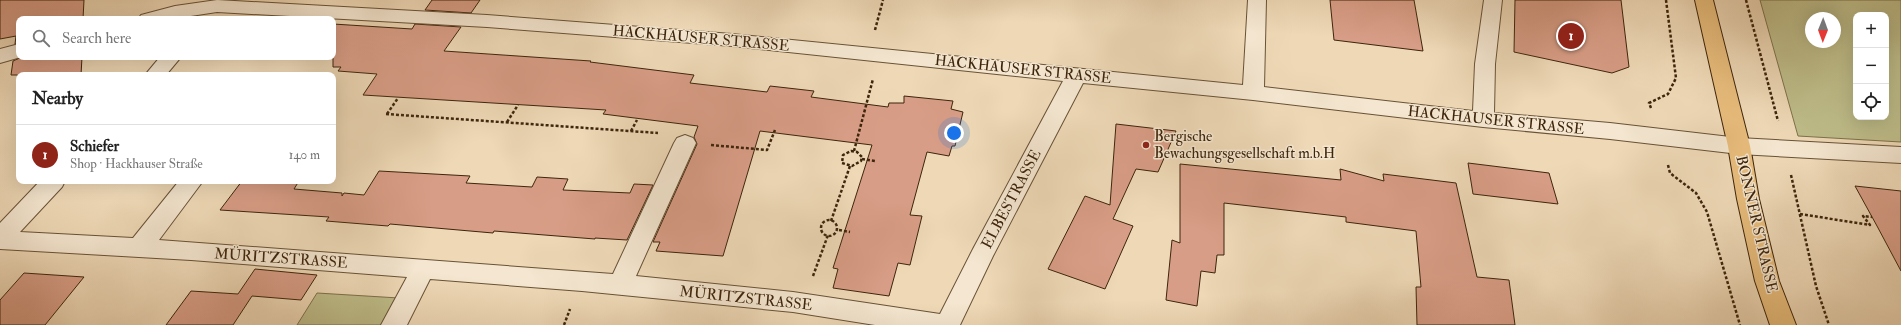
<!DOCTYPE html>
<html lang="en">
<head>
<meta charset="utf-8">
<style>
	:root { --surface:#fff; --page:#f6f6f6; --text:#222; --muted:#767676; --line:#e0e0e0; --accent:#8f2418 }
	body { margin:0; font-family:"IM FELL Double Pica",serif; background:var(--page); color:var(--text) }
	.controls { position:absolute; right:12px; top:12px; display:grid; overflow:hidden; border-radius:8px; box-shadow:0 4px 16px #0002 }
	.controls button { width:36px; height:36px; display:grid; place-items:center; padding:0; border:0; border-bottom:1px solid var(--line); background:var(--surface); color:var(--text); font:20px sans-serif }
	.compass { position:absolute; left:1805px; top:12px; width:36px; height:36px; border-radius:50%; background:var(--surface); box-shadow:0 4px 16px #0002; rotate:181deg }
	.you { position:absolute; left:954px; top:133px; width:14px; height:14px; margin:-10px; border:3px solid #fff; border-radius:50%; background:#1a73e8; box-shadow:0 0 0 6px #1a73e833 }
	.badge { display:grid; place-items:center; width:26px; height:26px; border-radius:50%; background:var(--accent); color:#fff; font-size:13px; font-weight:700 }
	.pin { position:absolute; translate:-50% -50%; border:2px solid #fff; box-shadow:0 1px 4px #0006 }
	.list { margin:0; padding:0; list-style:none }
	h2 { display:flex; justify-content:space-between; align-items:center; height:52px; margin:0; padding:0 16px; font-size:17px }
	h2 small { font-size:13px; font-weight:400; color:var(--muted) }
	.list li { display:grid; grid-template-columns:26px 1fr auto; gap:12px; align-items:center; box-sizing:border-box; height:60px; padding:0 16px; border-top:1px solid var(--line) }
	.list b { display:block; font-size:15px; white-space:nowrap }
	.list p { margin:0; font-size:13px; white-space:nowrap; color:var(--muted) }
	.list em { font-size:13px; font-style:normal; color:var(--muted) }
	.icon { flex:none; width:22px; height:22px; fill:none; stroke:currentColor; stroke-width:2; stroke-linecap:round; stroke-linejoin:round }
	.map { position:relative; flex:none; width:1901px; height:325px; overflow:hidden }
	.search { position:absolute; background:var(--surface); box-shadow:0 4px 16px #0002; left:16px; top:16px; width:320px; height:44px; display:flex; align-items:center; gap:10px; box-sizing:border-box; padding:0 14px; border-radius:8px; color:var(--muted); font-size:15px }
	.panel { position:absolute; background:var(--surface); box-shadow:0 4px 16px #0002; left:16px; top:72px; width:320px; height:112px; border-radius:8px }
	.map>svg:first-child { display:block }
	.green { fill:#bebd8a; stroke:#7e714b; fill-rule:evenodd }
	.building { fill:#d89d86; stroke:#3d250c }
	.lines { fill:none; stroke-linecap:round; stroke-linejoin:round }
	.minor-casing { stroke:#695236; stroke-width:2 }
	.major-casing { stroke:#3d250c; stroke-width:2 }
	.path { stroke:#3d250c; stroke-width:2.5; stroke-dasharray:3 2; stroke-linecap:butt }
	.minor { fill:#f4e6d0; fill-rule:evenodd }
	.major { fill:#e7bc7b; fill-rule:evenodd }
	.poi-dot { fill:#8f2418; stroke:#f4e6d0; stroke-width:1.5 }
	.labels { text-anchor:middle; stroke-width:3; stroke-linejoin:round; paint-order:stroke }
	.street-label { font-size:15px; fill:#3d250c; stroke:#f4e6d0 }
	.poi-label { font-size:15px; fill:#3d250c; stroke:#f4e6d0; text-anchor:start }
</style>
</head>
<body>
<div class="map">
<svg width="1901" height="325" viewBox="0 0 1901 325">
	<rect width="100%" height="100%" fill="#eed8b6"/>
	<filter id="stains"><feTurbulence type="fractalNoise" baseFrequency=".005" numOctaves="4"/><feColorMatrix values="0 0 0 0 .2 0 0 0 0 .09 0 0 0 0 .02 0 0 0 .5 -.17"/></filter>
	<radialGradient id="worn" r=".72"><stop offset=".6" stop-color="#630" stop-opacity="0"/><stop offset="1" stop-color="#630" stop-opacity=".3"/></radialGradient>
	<!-- green -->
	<g class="green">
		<path d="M1760 0H1901V142L1798 136ZM1856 15H1886V117H1856ZM1811 18H1835V42H1811Z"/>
		<polygon points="317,293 399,298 384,325 297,325"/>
	</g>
	<!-- building -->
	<g class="building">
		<polygon points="0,0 84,0 83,19 19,19 19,43 15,44 16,36 0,39"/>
		<polygon points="432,0 480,0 471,13 425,10"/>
		<polygon points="1330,0 1414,0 1423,51 1334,40"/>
		<polygon points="1515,0 1621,0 1629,67 1612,73 1514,52"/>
		<polygon points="333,24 412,29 415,24 461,27 444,51 591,61 590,62 694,75 690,83 767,92 770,86 814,91 811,97 888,107 889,103 904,103 904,96 953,101 951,109 963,112 955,146 952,146 949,156 927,152 910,215 922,216 910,265 898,263 889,296 833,288 838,269 833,268 872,145 760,131 723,256 656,251 660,242 653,242 697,144 694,137 698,126 603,114 606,110 363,95 377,74 338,71 341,67 333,67"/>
		<polygon points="22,57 82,57 81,75 11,75 13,61"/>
		<polygon points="1116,124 1176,131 1158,172 1136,169 1113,219 1133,226 1105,289 1048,269 1085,196 1110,205"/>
		<polygon points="1468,163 1549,173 1558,204 1473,194"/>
		<polygon points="1180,164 1341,180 1340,169 1384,181 1383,174 1456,183 1477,277 1509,280 1515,325 1417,325 1416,287 1421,287 1416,231 1346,222 1346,217 1224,203 1224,255 1217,255 1215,273 1201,271 1197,306 1166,300 1172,240 1180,243"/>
		<polygon points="379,171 470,176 466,183 532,187 537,177 568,179 563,190 630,193 634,184 653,185 627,240 595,238 595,239 494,231 493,233 390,224 388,226 326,221 329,217 220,210 242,181 299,181 294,189 342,193 342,196 344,193 364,195"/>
		<polygon points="1855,186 1901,191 1901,271 1877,226"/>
		<polygon points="255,269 317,275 301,300 252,296 233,325 166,325 191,291 238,294"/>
		<polygon points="24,273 84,277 45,325 0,325 0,300"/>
	</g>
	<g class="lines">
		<!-- minor casing -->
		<g class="minor-casing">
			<g id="minor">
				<polygon points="217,0 487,15 732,34 1243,85 1248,0 1266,0 1264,87 1473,111 1475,64 1484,0 1502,0 1495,64 1494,113 1610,123 1739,138 1901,147 1901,163 1739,154 1610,139 1483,127 1253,100 1083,83 993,256 960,325 875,325 793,312 582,291 430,279 407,325 381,325 407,277 191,260 0,249 0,223 40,181 65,181 62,187 20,232 133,238 179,181 203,181 159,240 613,274 674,143 677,138 685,135 693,138 696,143 636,276 793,292 940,314 973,249 1063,81 732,46 487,27 217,12 171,19 138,19 141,15 175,6"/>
				<polygon points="19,44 19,57 21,57 0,63 0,49"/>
				<polygon points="160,57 181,57 166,75 145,75"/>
			</g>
		</g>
		<!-- major casing -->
		<g class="major-casing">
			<polygon id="major" points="1695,0 1713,0 1750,146 1759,199 1779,281 1796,325 1770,325 1755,281 1737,199 1728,146"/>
		</g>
		<!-- path -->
		<g class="path">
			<polyline points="1746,0 1778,121"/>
			<polyline points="875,30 883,0"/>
			<polyline points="1651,108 1649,103 1668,94 1676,78 1666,0"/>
			<polyline points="386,114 658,133"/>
			<polyline points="387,114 398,98"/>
			<polyline points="507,122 518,105"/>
			<polyline points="631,131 637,120"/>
			<polyline points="711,145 767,150 775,130"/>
			<polygon points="851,151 857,152 862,157 861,161 852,166 842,163 843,155"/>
			<polyline points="854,151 873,79"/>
			<polyline points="862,159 875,161"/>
			<polyline points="1668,165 1670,173 1696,193 1707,212 1740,325"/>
			<polyline points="1791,175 1816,286 1829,325"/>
			<polyline points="1800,214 1870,225 1863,216 1872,217"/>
			<circle cx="829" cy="228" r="8"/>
			<polyline points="831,221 850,166"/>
			<polyline points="839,230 850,232"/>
			<polyline points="813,276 828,235"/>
			<polyline points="564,325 570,309"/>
		</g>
		<!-- minor -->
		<use href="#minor" class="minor"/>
		<!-- major -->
		<use href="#major" class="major"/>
	</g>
	<!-- markers -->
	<circle class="poi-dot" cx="1146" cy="145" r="4"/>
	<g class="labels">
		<!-- street labels -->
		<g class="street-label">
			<text transform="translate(701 38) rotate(5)" y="5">HACKHAUSER STRASSE</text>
			<text transform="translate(1023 69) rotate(6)" y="5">HACKHAUSER STRASSE</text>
			<text transform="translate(1496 120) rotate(6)" y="5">HACKHAUSER STRASSE</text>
			<text transform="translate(1011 199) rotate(-62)" y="5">ELBESTRASSE</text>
			<text transform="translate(1757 224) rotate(77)" y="5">BONNER STRASSE</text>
			<text transform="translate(281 258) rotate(4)" y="5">MÜRITZSTRASSE</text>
			<text transform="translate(746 298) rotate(6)" y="5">MÜRITZSTRASSE</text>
		</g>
		<!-- poi labels -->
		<g class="poi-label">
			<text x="1154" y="141">Bergische<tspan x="1154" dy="17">Bewachungsgesellschaft m.b.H</tspan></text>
		</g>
	</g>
	<rect width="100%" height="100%" filter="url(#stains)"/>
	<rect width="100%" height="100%" fill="url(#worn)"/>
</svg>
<div class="controls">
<button>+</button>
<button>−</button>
<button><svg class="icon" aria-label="locate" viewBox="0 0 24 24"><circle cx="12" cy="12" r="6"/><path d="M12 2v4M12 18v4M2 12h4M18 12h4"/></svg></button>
</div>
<svg class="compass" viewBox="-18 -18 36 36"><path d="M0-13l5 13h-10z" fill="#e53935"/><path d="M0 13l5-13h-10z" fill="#767676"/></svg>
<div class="you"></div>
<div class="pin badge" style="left:1571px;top:36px">1</div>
<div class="search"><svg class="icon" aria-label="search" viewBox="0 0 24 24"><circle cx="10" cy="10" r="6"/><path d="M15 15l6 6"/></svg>Search here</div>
<section class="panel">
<h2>Nearby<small></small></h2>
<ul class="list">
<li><span class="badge">1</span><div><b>Schiefer</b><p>Shop · Hackhauser Straße</p></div><em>140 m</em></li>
</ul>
</section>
</div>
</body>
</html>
